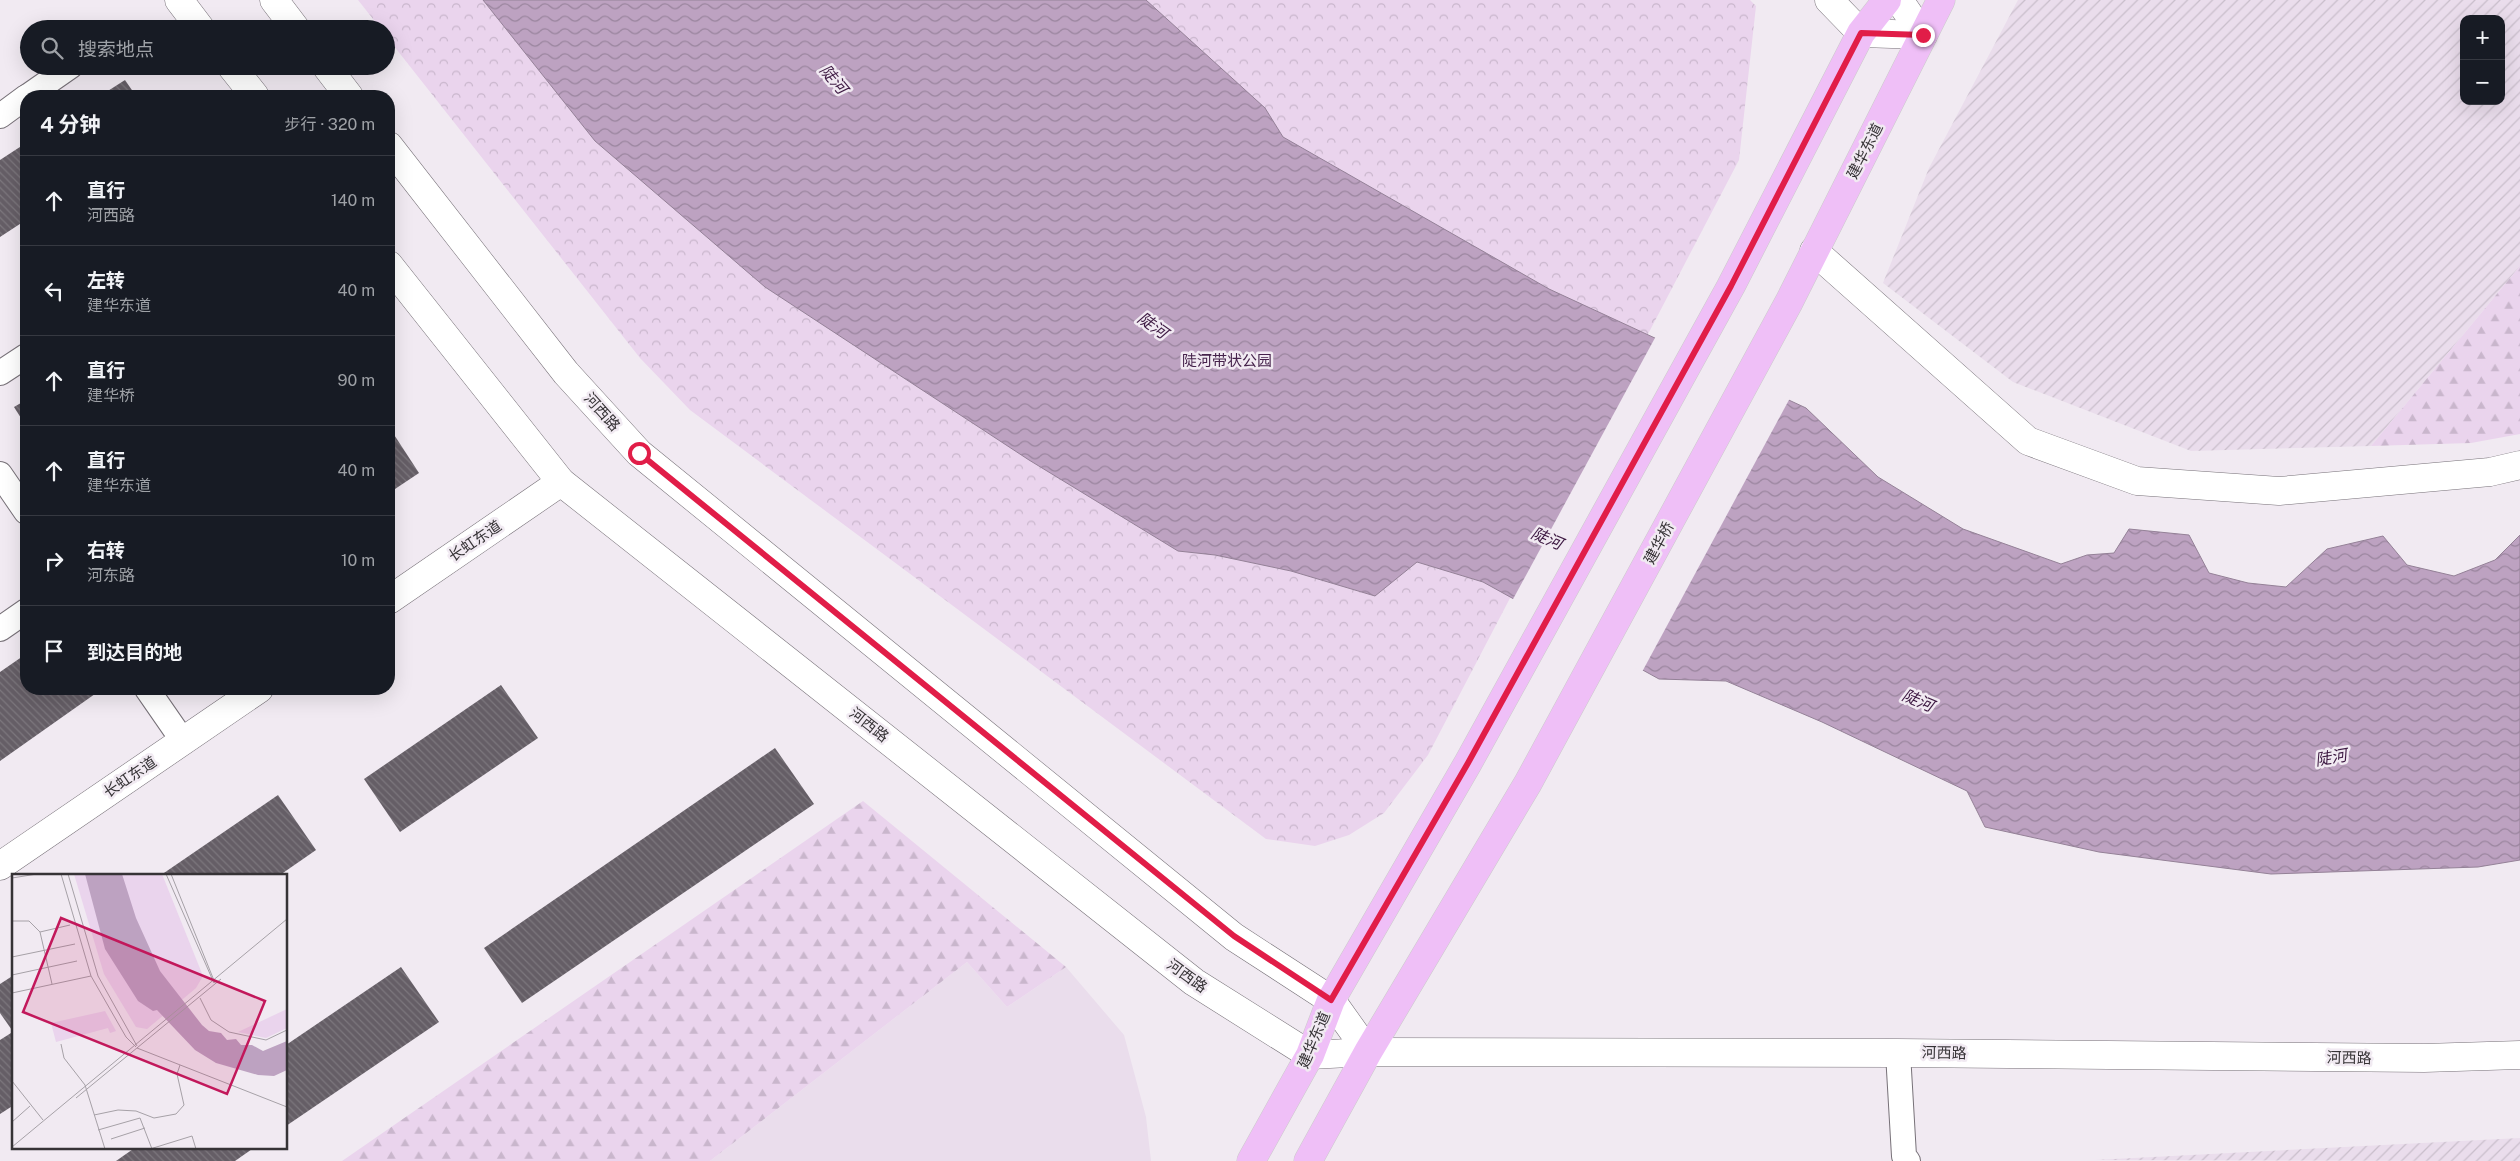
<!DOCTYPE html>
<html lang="zh">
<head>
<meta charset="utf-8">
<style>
	:root { --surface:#171b24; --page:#242831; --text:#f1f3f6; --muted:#9ea1a6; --line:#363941 }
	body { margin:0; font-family:"Public Sans","Noto Sans SC",sans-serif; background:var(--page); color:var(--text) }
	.controls { position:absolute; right:15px; top:15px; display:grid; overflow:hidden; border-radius:10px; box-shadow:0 5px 20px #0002 }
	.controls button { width:45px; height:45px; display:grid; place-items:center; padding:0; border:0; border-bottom:1px solid var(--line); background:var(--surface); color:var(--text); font:25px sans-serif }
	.stop { position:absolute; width:15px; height:15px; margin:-11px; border:4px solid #e11d48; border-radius:50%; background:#fff }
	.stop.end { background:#e11d48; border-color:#fff; box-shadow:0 1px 5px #0008 }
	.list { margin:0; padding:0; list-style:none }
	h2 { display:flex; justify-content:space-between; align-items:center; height:65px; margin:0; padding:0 20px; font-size:21px }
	h2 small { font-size:16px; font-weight:400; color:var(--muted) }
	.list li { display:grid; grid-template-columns:32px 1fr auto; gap:15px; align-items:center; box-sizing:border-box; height:90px; padding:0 20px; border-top:1px solid var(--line) }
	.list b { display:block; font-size:19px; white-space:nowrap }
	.list p { margin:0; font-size:16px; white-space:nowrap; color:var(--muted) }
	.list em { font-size:16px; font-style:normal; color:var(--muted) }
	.icon { flex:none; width:28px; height:28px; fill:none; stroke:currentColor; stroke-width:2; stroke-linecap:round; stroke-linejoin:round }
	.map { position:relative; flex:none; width:2520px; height:1161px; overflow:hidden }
	.search { position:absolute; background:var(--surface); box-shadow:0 5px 20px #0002; left:20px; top:20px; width:375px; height:55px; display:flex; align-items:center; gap:12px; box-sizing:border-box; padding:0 18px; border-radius:28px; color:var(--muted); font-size:19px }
	.panel { position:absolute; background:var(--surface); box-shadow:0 5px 20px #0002; left:20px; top:90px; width:375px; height:605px; border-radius:20px }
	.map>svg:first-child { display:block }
	.built { fill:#eaddec }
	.industrial { fill:url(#industrial-furrows); fill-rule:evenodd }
	.forest { fill:url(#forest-firs) }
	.park { fill:url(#park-crowns) }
	.water { fill:url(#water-waves); stroke:#948197 }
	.pier { fill:#f1eaf2 }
	.building { fill:url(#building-back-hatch) }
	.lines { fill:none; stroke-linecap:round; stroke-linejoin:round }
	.lane-casing { stroke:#777178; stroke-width:26 }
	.street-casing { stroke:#777178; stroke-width:29 }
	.secondary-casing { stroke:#777178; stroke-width:29 }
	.primary-casing { stroke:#cbcacb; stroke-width:29 }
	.lane { stroke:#fff; stroke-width:24 }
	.street { stroke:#fff; stroke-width:28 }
	.secondary { stroke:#fff; stroke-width:28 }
	.primary { stroke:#efbff7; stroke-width:28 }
	.route { stroke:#e11d48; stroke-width:6 }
	.labels { text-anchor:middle; stroke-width:5; stroke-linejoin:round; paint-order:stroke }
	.street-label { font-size:15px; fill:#363336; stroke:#f1eaf2 }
	.park-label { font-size:15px; fill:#45224b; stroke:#f1eaf2 }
	.water-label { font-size:16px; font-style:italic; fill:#3d1942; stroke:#f1eaf2 }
	.inset-road { fill:none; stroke:#a6a1a7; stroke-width:1 }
	.view { fill:#c2185b; fill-opacity:0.15; stroke:#c2185b; stroke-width:2.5 }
	.inset-edge { fill:none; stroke:#363336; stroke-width:2.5 }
</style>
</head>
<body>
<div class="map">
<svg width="2520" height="1161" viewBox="0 0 2520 1161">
	<defs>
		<pattern id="industrial-furrows" width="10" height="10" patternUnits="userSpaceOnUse" patternTransform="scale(1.25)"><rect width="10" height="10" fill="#eaddec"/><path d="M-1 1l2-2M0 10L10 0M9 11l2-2" fill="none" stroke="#c9becb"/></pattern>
		<pattern id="forest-firs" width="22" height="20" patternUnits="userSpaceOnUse" patternTransform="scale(1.25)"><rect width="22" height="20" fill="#ead4ed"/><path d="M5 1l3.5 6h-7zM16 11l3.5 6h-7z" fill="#c9b6cc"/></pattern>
		<pattern id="park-crowns" width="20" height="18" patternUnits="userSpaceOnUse" patternTransform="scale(1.25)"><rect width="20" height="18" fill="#ead4ed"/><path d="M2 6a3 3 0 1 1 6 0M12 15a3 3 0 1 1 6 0" fill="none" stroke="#c9b6cc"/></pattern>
		<pattern id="water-waves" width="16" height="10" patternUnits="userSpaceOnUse" patternTransform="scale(1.25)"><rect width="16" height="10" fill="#bda2c1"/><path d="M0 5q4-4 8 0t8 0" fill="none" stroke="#9a859e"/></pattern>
		<pattern id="building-back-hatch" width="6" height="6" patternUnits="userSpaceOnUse" patternTransform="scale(1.25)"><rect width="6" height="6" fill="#655e66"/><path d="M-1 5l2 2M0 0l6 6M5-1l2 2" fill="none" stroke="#7c777d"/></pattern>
	</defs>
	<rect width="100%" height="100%" fill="#f1eaf2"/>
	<!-- built -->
	<polygon class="built" points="967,962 1007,1007 1066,967 1124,1035 1146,1117 1151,1161 710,1161"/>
	<!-- industrial -->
	<g class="industrial">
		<path d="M2018 0H2520V266L2371 446 2191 451 2013 382 1883 283 1929 168ZM2464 19H2501V101H2464Z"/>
		<polygon points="2520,1138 2520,1161 2095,1160"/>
	</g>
	<!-- forest -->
	<g class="forest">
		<polygon points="2520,266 2520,434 2471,443 2371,446"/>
		<polygon points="863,801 1066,967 1007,1007 967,962 710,1161 342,1161"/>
	</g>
	<!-- park -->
	<polygon class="park" points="358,0 1750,0 1756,6 1739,160 1428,755 1384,813 1349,835 1315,846 1266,839 690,410 640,358 386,36 386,29 381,29"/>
	<!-- water -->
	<polygon class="water" points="483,0 1146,0 1265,108 1283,137 1549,289 1806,408 1878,477 1963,529 2061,564 2087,555 2114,553 2129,529 2189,535 2209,573 2248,583 2286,587 2327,549 2383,536 2407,565 2454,576 2495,560 2520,535 2520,860 2478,867 2271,874 2099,852 1985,827 1967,791 1822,722 1726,681 1659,679 1483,582 1417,562 1375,596 1291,571 1215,555 1178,551 1029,460 765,287 595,141"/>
	<!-- pier -->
	<polygon class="pier" points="1656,336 1790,398 1642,672 1512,601"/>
	<!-- building -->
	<g class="building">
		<polygon points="125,80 136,96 100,96"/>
		<polygon points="26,143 26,220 0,237 0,160"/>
		<polygon points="26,400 26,426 14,407"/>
		<polygon points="389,427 419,473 389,493"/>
		<polygon points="26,654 26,689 102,689 0,761 0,672"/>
		<polygon points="501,685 538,738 400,832 364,779"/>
		<polygon points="775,748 814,804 522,1003 484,948"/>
		<polygon points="278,795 316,850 280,875 161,875"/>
		<polygon points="401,967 439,1022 286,1126 286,1045"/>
		<polygon points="14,975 14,1033 0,1013 0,984"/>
		<polygon points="11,1033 14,1037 14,1105 0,1114 0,1040"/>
		<polygon points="136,1147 255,1147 235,1161 116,1161"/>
	</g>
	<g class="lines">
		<!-- lane casing -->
		<g class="lane-casing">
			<g id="lane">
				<polyline points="28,96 71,66"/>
				<polyline points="0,116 26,97"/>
				<polyline points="0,373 26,356"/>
				<polyline points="0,474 26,512"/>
				<polyline points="0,629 26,611"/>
				<polyline points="147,689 183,741"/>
				<polyline points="1898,1053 1904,1156 1908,1161"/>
			</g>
		</g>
		<!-- street casing -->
		<g class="street-casing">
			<polyline id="street" points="1814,251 2028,441 2137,481 2279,491 2490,472 2520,465"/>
		</g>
		<!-- secondary casing -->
		<g class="secondary-casing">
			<g id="secondary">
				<polyline points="179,0 201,29"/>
				<polyline points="274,0 296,29"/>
				<polyline points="1829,0 1861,33 1923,35"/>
				<polyline points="1899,0 1923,35"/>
				<polyline points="231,66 255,96"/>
				<polyline points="326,66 349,96"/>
				<polyline points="389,146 566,373 639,453 1234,937 1331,1000 1368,1052"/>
				<polyline points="389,265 561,482 1194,982 1310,1055 1368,1052 1898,1053 2424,1058 2520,1055"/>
				<polyline points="389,600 561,482"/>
				<polyline points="0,866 259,689"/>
			</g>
		</g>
		<!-- primary casing -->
		<g class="primary-casing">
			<g id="primary">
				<polyline points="1251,1161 1310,1055 1331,1000 1468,763 1731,286 1861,33 1887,0"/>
				<polyline points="1308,1161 1368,1052 1528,783 1789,302 1941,0"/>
			</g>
		</g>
		<!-- lane -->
		<use href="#lane" class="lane"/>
		<!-- street -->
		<use href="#street" class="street"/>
		<!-- secondary -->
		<use href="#secondary" class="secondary"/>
		<!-- primary -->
		<use href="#primary" class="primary"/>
	</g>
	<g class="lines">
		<!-- route -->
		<polyline class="route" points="639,453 1234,936 1331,1000 1468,763 1731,286 1861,33 1923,35"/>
	</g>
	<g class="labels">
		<!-- street labels -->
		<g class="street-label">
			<text transform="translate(1865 151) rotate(-63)" y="5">建华东道</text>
			<text transform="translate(602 412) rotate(48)" y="5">河西路</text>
			<text transform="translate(475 541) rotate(-34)" y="5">长虹东道</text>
			<text transform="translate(1659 543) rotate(-62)" y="5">建华桥</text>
			<text transform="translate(869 725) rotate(38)" y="5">河西路</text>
			<text transform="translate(130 777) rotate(-34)" y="5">长虹东道</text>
			<text transform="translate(1187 976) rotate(36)" y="5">河西路</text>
			<text transform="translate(1314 1040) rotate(-67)" y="5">建华东道</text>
			<text transform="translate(1944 1053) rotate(1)" y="5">河西路</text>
			<text transform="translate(2349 1058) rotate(1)" y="5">河西路</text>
		</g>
		<!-- park labels -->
		<g class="park-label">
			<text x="1227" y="366">陡河带状公园</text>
		</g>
		<!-- water labels -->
		<g class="water-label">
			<text transform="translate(834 79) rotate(50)" y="6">陡河</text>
			<text transform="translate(1153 325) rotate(35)" y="6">陡河</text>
			<text transform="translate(1547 538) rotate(23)" y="6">陡河</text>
			<text transform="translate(1918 700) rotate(23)" y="6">陡河</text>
			<text transform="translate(2331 757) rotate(-10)" y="6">陡河</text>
		</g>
	</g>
	<!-- overview -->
	<g transform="translate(12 874)">
		<rect width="275" height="275" fill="#f1eaf2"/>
		<path d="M275 135V154L254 164 226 158ZM93 137 104 157 98 159 96 154 44 168 39 149Z" fill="#ead4ed"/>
		<path d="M62 0H150L191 102 184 114 135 155 124 153 92 100Z" fill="#ead4ed"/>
		<path d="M73 0H110L124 44 148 97 190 151 197 157 209 159 215 166 224 165 229 171H240L251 177 275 167V196L262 202 246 201 204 189 183 176 145 136 141 137 126 127 93 75Z" fill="#bda2c1"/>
		<path class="inset-road" d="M49 0 79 102 114 163 124 173M56 0 86 102 125 172M154 0 202 109M159 0 203 109M0 4 25 0M0 47H17L28 58 40 110M28 58 58 51M0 83 63 70M0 101 65 87M0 119 79 102M188 124 199 146 217 158 254 166 275 156M49 170 52 184 73 211 93 275M125 174 275 233M0 207 31 246M64 224 209 105M82 241 106 236 124 237 142 244 164 240 172 231 165 200 168 191M0 248 18 232M86 256 128 244 140 275M99 265 133 254M0 273 275 45M138 275 180 262 184 275"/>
		<path class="view" d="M49 44 253 127 215 220 11 138Z"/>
		<rect width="275" height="275" class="inset-edge"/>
	</g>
</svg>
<div class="controls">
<button>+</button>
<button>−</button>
</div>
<div class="stop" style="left:639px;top:453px"></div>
<div class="stop end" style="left:1923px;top:35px"></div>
<div class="search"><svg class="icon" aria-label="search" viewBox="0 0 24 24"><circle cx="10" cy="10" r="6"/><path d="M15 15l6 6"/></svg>搜索地点</div>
<section class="panel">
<h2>4 分钟<small>步行 · 320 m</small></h2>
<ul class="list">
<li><svg class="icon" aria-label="ahead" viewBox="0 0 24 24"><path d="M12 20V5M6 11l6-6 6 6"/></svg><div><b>直行</b><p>河西路</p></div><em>140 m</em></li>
<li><svg class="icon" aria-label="left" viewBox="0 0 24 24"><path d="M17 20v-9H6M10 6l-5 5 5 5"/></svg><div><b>左转</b><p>建华东道</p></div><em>40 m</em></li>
<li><svg class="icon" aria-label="ahead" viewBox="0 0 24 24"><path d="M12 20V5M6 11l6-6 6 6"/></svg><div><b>直行</b><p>建华桥</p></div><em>90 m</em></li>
<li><svg class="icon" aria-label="ahead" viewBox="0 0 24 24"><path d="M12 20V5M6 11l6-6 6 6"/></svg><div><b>直行</b><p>建华东道</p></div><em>40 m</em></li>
<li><svg class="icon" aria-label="right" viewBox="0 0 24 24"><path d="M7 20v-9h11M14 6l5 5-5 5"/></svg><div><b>右转</b><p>河东路</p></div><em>10 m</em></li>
<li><svg class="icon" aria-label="arrive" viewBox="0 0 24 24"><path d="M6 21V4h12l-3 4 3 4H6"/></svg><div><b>到达目的地</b></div></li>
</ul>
</section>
</div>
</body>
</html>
